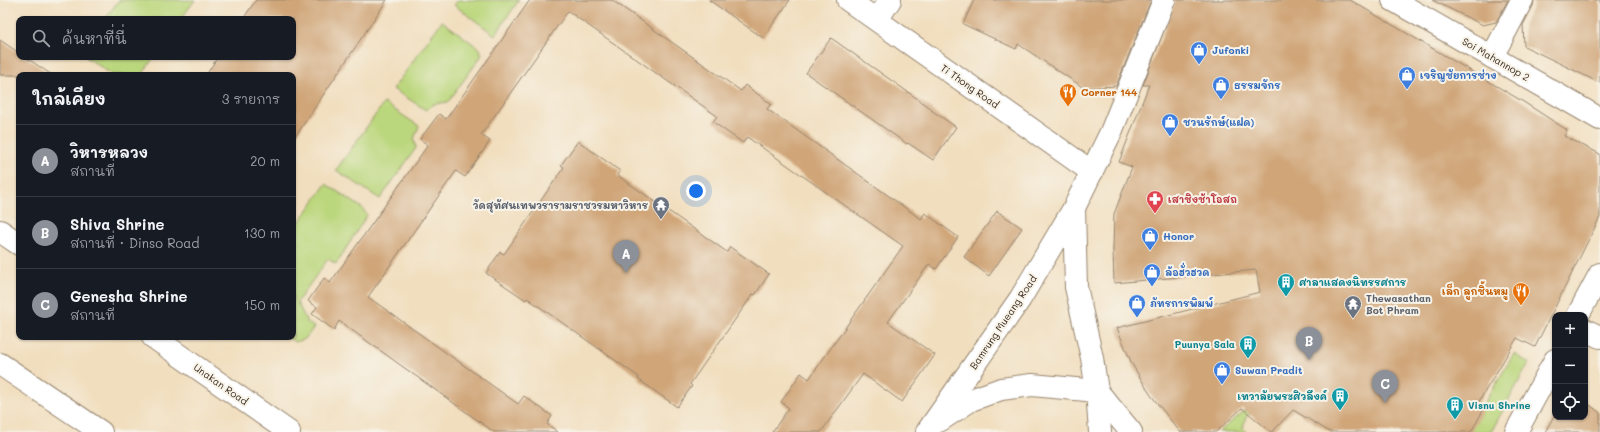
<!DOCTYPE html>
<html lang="th">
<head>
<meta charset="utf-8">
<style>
	:root { --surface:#171b24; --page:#242831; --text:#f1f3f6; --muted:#9ea1a6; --line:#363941; --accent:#8c9099 }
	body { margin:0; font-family:Mali,"Playpen Sans Thai",sans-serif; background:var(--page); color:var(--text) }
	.controls { position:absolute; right:12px; bottom:12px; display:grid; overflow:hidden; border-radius:8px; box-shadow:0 1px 3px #0004 }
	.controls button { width:36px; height:36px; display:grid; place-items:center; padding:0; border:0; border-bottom:1px solid var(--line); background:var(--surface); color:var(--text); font:20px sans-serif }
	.you { position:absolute; left:696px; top:191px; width:14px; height:14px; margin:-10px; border:3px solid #fff; border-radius:50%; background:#1a73e8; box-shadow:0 0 0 6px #1a73e833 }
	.badge { display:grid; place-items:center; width:26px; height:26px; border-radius:50%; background:var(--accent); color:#fff; font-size:13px; font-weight:700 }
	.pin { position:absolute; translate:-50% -33px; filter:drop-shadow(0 1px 2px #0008) }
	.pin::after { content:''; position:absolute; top:21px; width:14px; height:12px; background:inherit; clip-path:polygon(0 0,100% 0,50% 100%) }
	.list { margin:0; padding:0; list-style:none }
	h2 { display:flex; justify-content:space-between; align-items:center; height:52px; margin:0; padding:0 16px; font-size:17px }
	h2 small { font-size:13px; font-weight:400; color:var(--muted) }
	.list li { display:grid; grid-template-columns:26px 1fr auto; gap:12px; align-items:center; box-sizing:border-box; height:72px; padding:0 16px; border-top:1px solid var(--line) }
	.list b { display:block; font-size:15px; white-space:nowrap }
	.list p { margin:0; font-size:13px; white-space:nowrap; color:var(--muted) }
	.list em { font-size:13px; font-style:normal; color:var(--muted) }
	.icon { flex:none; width:22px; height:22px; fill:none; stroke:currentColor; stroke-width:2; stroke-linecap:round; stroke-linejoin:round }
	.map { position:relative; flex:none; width:1600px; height:432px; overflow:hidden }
	.search { position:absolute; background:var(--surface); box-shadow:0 1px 3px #0004; left:16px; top:16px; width:280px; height:44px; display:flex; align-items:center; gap:10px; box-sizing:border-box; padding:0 14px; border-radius:8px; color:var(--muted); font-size:15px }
	.panel { position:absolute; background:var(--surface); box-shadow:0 1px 3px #0004; left:16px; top:72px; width:280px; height:268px; border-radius:8px }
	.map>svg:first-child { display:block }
	.green { fill:#bbd77d; stroke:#7b804e }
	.building { fill:#d0a679 }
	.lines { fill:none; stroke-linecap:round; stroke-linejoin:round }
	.minor-casing { stroke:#96846e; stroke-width:24 }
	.major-casing { stroke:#96846e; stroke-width:24 }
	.minor { stroke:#fff; stroke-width:22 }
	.major { stroke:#fff; stroke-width:22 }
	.labels { text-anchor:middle; stroke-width:4; stroke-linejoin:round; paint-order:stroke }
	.shop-label { font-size:10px; font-weight:bold; fill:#366cbe; stroke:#f7f3e8; text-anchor:start }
	.street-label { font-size:10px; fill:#3b2a1e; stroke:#f7f3e8 }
	.food-label { font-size:10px; font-weight:bold; fill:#c56008; stroke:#f7f3e8; text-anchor:start }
	.health-label { font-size:10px; font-weight:bold; fill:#be3a42; stroke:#f7f3e8; text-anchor:start }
	.worship-label { font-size:10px; font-weight:bold; fill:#5b616d; stroke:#f7f3e8; text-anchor:end }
	.culture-label { font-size:10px; font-weight:bold; fill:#0d838f; stroke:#f7f3e8; text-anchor:start }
</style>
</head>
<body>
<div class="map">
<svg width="1600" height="432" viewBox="0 0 1600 432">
	<rect width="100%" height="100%" fill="#f7f3e8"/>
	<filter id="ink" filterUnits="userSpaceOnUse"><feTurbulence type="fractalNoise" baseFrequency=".025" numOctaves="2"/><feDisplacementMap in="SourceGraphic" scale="8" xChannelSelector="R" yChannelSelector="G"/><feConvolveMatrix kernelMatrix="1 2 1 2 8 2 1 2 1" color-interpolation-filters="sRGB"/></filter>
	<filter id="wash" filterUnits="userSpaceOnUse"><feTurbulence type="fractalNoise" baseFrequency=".012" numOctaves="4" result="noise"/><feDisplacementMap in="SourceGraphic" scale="16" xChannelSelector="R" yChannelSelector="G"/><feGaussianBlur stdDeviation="0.9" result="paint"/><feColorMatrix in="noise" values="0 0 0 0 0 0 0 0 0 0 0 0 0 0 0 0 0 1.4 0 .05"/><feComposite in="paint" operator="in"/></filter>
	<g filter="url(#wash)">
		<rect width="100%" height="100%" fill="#f1debe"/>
		<!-- green -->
		<g class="green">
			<polygon points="119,0 195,0 181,19 105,19"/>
			<polygon points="458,0 519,0 495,35 454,5"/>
			<polygon points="442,21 480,49 482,55 448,102 434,104 426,110 393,89"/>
			<polygon points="86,57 154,57 142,75 113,75"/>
			<polygon points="384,103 419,126 414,139 416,148 380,199 336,170"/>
			<polygon points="326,184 361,207 367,215 336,264 328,259 297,302 307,322 314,327 305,339 295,342 287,337 293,337 293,231"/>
			<polygon points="1514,354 1529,363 1491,432 1467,432"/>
			<polygon points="1275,391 1246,417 1243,428 1246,432 1219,432 1255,402"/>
		</g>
		<g id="blocks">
			<!-- building -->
			<g class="building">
				<polygon points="256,0 387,0 293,140 293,75 206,75 218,57 293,57 293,19 243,19"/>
				<polygon points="530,0 612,0 741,91 745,85 759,95 771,104 767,109 921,219 925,213 958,237 936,269 929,264 888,322 935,355 902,402 863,374 821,432 772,432 789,408 781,402 801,373 809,379 903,246 747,137 743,143 713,122 717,116 568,11 481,135 490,141 465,177 456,171 368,297 518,404 524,396 552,416 547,424 558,432 494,432 339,321 334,330 312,314 317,307 308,301 324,278 330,283 428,145 420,139 439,114 446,119"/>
				<polygon points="709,0 790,0 763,38"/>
				<polygon points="974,0 1151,0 1116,86 1084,88 1018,44 1016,49 963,24"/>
				<polygon points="1176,0 1350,0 1522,101 1567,130 1564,136 1600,154 1600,217 1535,347 1517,338 1478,403 1485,407 1471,432 1330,432 1293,410 1272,432 1271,432 1242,408 1216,432 1180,432 1150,394 1132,364 1117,328 1260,292 1256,270 1114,283 1113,250 1114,214 1132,167 1119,162 1149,85 1143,85"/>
				<polygon points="1432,0 1508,0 1496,22 1483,25"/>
				<polygon points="1534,0 1600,0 1600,83 1524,46 1523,25 1533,6"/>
				<polygon points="831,38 932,109 931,110 956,127 933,160 908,143 907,144 806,73"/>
				<polygon points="0,40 19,53 19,57 25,57 52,75 0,75"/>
				<polygon points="578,141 620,171 617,175 727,252 730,247 769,274 755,295 753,294 690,384 692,386 677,407 638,379 639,377 527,298 526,300 486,273 500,252 504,254 564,167 561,165"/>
				<polygon points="997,211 1022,228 989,276 964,257"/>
				<polygon points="1585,401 1600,413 1600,432 1545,432 1555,414 1555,417 1585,417"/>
			</g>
		</g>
	</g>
	<g filter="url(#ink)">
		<use href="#blocks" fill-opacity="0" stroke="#96846e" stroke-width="1"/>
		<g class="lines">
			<!-- minor casing -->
			<g class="minor-casing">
				<g id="minor">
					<polyline points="1393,0 1600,119"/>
					<polyline points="877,20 890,0"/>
					<polyline points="1492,57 1522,0"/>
					<polyline points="0,231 19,244"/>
					<polyline points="1578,315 1600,274"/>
					<polyline points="1585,330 1600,337"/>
					<polyline points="153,337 289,432"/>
					<polyline points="0,364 101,432"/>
					<polyline points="1516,432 1555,360"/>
				</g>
			</g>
			<!-- major casing -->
			<g class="major-casing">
				<g id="major">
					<polyline points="848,0 1092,172"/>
					<polyline points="1074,208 1076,287 1092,358 1097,391 1100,432"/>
					<polyline points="1097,391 1131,432"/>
					<polyline points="939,421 971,400 1001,389 1032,385 1097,391"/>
					<polyline points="927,432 1020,299 1074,208 1111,132 1164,0"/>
				</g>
			</g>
			<!-- minor -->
			<use href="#minor" class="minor"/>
			<!-- major -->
			<use href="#major" class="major"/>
		</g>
	</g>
	<!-- icons -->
	<defs>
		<g id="shop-pin" transform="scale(0.9)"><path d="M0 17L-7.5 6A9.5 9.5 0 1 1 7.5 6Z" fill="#3f7fe0" stroke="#f7f3e8"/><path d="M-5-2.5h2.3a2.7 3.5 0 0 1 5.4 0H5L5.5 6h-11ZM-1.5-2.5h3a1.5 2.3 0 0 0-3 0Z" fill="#fff"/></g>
		<g id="restaurant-pin" transform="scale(0.9)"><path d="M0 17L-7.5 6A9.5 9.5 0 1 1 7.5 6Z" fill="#e8710a" stroke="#f7f3e8"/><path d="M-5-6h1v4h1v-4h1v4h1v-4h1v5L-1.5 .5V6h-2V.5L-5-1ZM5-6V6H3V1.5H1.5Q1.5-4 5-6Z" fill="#fff"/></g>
		<g id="pharmacy-pin" transform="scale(0.9)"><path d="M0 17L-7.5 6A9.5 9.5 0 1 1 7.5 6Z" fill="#e0444e" stroke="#f7f3e8"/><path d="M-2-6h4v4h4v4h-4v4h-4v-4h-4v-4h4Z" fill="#fff"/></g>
		<g id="temple-pin" transform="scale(0.9)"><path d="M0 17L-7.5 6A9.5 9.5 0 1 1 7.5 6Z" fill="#6b7280" stroke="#f7f3e8"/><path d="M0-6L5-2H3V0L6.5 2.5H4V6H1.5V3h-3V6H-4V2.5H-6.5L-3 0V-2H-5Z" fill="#fff"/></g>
		<g id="building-pin" transform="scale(0.9)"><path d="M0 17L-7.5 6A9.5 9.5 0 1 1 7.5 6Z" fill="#0f9aa8" stroke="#f7f3e8"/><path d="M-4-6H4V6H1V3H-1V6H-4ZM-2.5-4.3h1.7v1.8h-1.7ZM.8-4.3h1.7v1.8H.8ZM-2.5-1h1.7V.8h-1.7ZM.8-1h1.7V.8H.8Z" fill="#fff"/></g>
	</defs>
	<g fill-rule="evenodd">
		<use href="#shop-pin" x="1199" y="50"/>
		<use href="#shop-pin" x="1407" y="75"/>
		<use href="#shop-pin" x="1221" y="85"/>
		<use href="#restaurant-pin" x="1068" y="92"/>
		<use href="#shop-pin" x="1170" y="122"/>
		<use href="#pharmacy-pin" x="1155" y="199"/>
		<use href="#temple-pin" x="661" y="205"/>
		<use href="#shop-pin" x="1150" y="236"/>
		<use href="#shop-pin" x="1152" y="272"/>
		<use href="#building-pin" x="1286" y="282"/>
		<use href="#restaurant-pin" x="1521" y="291"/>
		<use href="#shop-pin" x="1137" y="303"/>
		<use href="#temple-pin" x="1353" y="304"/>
		<use href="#building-pin" x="1248" y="344"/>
		<use href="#shop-pin" x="1222" y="370"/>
		<use href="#building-pin" x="1340" y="396"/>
		<use href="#building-pin" x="1455" y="405"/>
	</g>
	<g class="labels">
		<!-- shop labels -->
		<g class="shop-label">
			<text x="1212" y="54">Jufonki</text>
			<text x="1420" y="79">เจริญชัยการช่าง</text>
			<text x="1234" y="89">ธรรมจักร</text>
			<text x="1183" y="126">ชวนรักษ์(แฝด)</text>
			<text x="1163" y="240">Honor</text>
			<text x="1165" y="276">ล้อฮั่วฮวด</text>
			<text x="1150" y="307">ภัทรการพิมพ์</text>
			<text x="1235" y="374">Suwan Pradit</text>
		</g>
		<!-- street labels -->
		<g class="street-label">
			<text transform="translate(1496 59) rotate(30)" y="4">Soi Mahannop 2</text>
			<text transform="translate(970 86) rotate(35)" y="4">Ti Thong Road</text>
			<text transform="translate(1003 322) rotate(-56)" y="4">Bamrung Mueang Road</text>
			<text transform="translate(221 384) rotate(35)" y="4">Unakan Road</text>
		</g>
		<!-- food labels -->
		<g class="food-label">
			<text x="1081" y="96">Corner 144</text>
			<text x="1508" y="295" text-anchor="end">เล็ก ลูกชิ้นหมู</text>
		</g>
		<!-- health labels -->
		<g class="health-label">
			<text x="1168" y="203">เสาชิงช้าโอสถ</text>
		</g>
		<!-- worship labels -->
		<g class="worship-label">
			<text x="648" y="209">วัดสุทัศนเทพวรารามราชวรมหาวิหาร</text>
			<text x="1366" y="302" text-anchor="start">Thewasathan<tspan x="1366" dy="12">Bot Phram</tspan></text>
		</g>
		<!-- culture labels -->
		<g class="culture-label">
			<text x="1299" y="286">ศาลาแสดงนิทรรศการ</text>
			<text x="1235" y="348" text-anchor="end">Puunya Sala</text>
			<text x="1327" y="400" text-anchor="end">เทวาลัยพระศิวลึงค์</text>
			<text x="1468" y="409">Visnu Shrine</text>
		</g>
	</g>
</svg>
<div class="controls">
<button>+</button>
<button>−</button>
<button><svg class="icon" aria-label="locate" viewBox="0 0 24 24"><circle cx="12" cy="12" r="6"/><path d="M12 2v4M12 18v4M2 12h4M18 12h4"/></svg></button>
</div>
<div class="you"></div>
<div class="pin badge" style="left:626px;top:273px">A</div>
<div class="pin badge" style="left:1309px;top:360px">B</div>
<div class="pin badge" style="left:1385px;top:403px">C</div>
<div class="search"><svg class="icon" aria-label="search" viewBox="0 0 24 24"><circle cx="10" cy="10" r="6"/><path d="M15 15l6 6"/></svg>ค้นหาที่นี่</div>
<section class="panel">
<h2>ใกล้เคียง<small>3 รายการ</small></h2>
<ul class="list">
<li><span class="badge">A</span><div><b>วิหารหลวง</b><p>สถานที่</p></div><em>20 m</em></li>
<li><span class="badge">B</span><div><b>Shiva Shrine</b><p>สถานที่ · Dinso Road</p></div><em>130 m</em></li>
<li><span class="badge">C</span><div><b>Genesha Shrine</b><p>สถานที่</p></div><em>150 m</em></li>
</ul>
</section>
</div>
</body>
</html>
